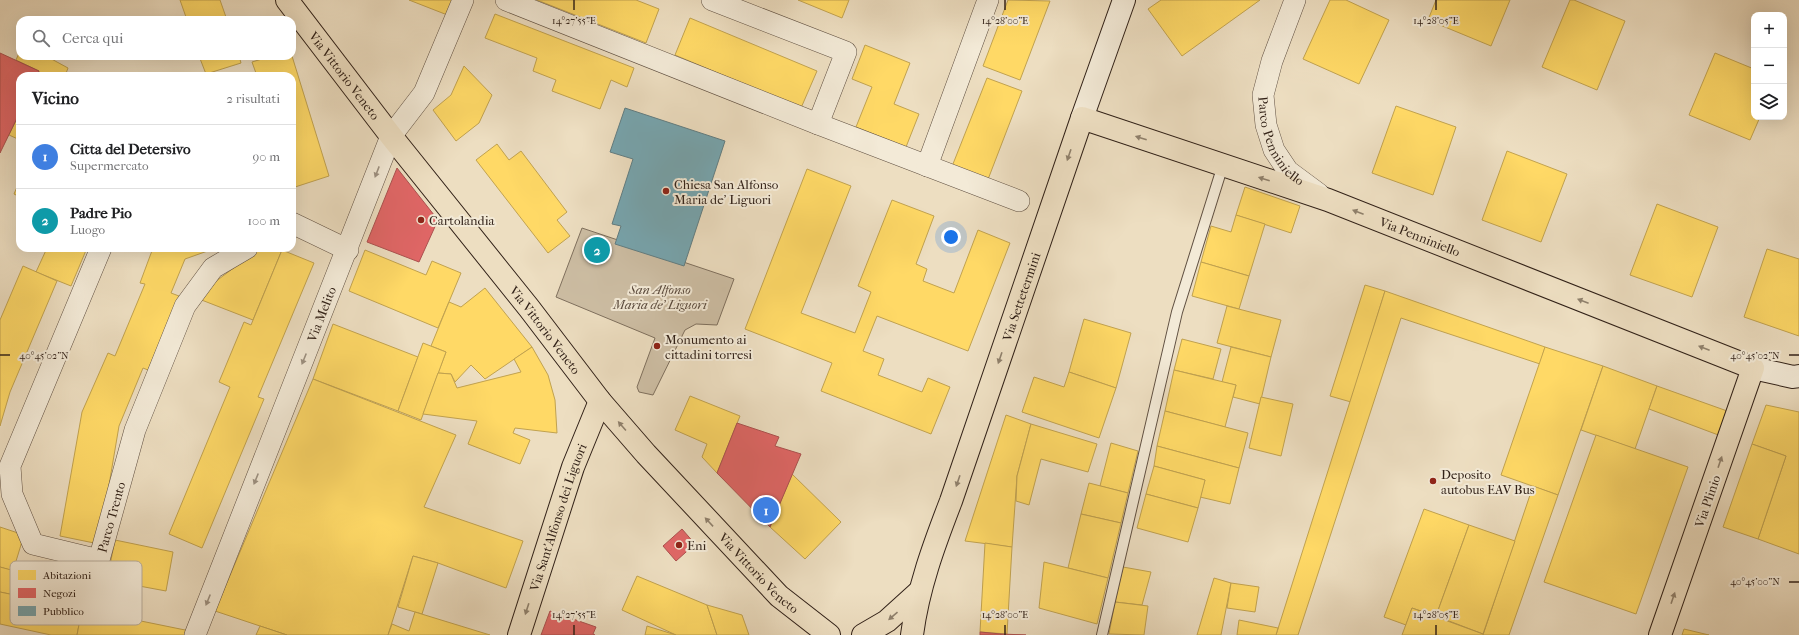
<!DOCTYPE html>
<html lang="it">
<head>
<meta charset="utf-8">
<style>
	:root { --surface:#fff; --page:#f6f6f6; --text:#202124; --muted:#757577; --line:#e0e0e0; --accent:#1a73e8 }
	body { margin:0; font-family:"IM FELL French Canon",serif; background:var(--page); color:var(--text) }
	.controls { position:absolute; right:12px; top:12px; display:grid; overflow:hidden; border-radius:8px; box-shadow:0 4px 16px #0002 }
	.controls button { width:36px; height:36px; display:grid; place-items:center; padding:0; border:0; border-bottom:1px solid var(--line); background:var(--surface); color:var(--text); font:20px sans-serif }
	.you { position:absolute; left:951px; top:237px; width:14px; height:14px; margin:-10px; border:3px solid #fff; border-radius:50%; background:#1a73e8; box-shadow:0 0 0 6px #1a73e833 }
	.badge { display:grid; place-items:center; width:26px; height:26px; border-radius:50%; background:var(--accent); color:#fff; font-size:13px; font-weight:700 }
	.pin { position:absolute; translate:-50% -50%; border:2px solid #fff; box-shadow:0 1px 4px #0006 }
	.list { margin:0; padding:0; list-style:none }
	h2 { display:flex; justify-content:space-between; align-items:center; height:52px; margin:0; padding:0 16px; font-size:17px }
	h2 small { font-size:13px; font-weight:400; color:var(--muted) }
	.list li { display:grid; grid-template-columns:26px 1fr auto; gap:12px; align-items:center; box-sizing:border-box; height:64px; padding:0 16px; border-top:1px solid var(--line) }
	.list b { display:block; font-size:15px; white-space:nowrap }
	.list p { margin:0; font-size:13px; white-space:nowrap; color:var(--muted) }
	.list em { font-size:13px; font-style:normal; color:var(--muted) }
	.icon { flex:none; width:22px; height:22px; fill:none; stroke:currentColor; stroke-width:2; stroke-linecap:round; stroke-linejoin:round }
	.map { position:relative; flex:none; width:1799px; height:635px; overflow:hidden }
	.search { position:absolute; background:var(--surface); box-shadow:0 4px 16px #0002; left:16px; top:16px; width:280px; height:44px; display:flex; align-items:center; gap:10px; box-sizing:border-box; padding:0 14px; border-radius:12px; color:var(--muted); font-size:15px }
	.panel { position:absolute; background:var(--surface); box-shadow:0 4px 16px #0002; left:16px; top:72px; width:280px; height:180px; border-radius:12px }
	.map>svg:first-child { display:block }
	.green { fill:#cdbea4; stroke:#7f705e }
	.homes { fill:#ffd966; stroke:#c1a24f }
	.shops { fill:#e06666; stroke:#ac514f }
	.public { fill:#76a5af; stroke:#617d82 }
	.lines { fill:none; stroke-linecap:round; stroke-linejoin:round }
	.lane-casing { stroke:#605042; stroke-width:12 }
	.street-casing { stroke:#605042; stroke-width:22 }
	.secondary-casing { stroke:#312118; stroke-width:24 }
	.primary-casing { stroke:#312118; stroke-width:24 }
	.lane { stroke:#f3ead7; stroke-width:10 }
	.street { stroke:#f3ead7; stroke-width:21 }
	.secondary { stroke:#f3ead7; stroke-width:22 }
	.primary { stroke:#eddec1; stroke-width:22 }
	.oneway { fill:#8f806c }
	.oneway2 { fill:#9c9081 }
	.ticks { fill:none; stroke:#312118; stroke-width:1.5 }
	.poi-dot { fill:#8f2418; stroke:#f3ead7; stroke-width:1.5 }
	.labels { text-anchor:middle; stroke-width:4; stroke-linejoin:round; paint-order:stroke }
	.street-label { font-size:13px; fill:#312118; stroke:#f3ead7 }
	.poi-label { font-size:13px; fill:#312118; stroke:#f3ead7; text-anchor:start }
	.park-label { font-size:13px; font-style:italic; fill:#58483b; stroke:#f3ead7 }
	.key { fill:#f3ead7; stroke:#b9ae9e; stroke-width:1 }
	.key-label { font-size:11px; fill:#312118 }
	.ticks-label { font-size:10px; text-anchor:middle; fill:#312118; stroke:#f3ead7; stroke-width:4; stroke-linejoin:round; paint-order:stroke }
</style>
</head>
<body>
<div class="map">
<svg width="1799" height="635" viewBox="0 0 1799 635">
	<rect width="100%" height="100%" fill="#eddec1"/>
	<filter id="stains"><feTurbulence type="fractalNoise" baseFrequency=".005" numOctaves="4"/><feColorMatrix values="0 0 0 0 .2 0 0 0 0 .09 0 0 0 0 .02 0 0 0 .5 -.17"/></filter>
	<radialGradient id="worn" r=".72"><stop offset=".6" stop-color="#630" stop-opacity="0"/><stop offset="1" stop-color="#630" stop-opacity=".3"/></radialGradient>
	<!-- green -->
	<polygon class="green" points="582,228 734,279 717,325 696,324 685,330 653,395 639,392 637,387 655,338 556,297"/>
	<!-- homes -->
	<g class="homes">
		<polygon points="180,0 220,0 227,20 187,20"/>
		<polygon points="409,0 457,0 450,16"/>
		<polygon points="537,0 636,0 659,9 646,43"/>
		<polygon points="798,0 849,0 842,18"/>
		<polygon points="1008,0 1050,1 1020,80 983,66"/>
		<polygon points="1161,0 1260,0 1182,56 1148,9"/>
		<polygon points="1330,0 1346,0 1389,20 1359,84 1303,59"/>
		<polygon points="1436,0 1510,0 1491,46 1428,20"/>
		<polygon points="1570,0 1574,0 1625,21 1597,90 1542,67"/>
		<polygon points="495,14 634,68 627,87 611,80 600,109 552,91 556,80 533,71 537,58 485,38"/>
		<polygon points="690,18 817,71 801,108 675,55"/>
		<polygon points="865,45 910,63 894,104 919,114 906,147 856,127 872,87 852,79"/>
		<polygon points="20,51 20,56 46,56 68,68 65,76 37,76 39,71 16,60"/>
		<polygon points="1715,53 1754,69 1754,117 1760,117 1750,140 1689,115"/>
		<polygon points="199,56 239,56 241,63 206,74"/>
		<polygon points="272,56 292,56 329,176 292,188 292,76 257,76 252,62"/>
		<polygon points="464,66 492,95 479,123 456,141 433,110 451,95"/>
		<polygon points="987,78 1022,91 987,182 951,169"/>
		<polygon points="1396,106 1456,127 1433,195 1372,173"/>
		<polygon points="20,112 20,140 9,135"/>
		<polygon points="497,144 509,160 521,151 567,212 557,220 570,236 548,253 476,160"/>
		<polygon points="1507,151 1567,174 1541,242 1482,220"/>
		<polygon points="807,169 851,186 801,313 855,333 871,292 858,286 892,200 934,216 916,264 927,269 923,281 954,293 978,230 1010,243 968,351 877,316 863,351 884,359 878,375 922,392 928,378 950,387 931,434 821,391 832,363 745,329"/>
		<polygon points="20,180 20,197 14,194"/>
		<polygon points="1245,187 1300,206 1291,233 1236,215"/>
		<polygon points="1657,204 1718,227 1692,297 1630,275"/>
		<polygon points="1236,215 1265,224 1249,276 1201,262 1211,226 1231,232"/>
		<polygon points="47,248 87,248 71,286 36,272"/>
		<polygon points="153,248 216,248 185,259 171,293 179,296 148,370 143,368 119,426 99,544 60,536 82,412 108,353 115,356 145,284 140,283"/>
		<polygon points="260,248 277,248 282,250 253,320 199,299 215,282"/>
		<polygon points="1767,249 1799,259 1799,336 1744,317"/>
		<polygon points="282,250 314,263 258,397 264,399 202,548 169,534 230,387 219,382 244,322 251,325"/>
		<polygon points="365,250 426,275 432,261 461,273 438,328 349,291"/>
		<polygon points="1201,262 1249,276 1239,309 1192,296"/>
		<polygon points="23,266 57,281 10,392 0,426 0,320"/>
		<polygon points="1365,285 1385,291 1351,402 1330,396"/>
		<polygon points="485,288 532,347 485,379 471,365 455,382 451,374 438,373 446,352 431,346 449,302 461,307"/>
		<polygon points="1385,291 1545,347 1540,364 1401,318 1298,635 1276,635"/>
		<polygon points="1227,306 1281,320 1271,357 1217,343"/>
		<polygon points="1084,319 1131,333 1116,388 1069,372"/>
		<polygon points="333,324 418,357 398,411 313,379"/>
		<polygon points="1182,339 1221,349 1213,379 1174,370"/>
		<polygon points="423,343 446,352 421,420 398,411"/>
		<polygon points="532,347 548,375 555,400 557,433 515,428 513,433 530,440 520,464 468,444 477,421 423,414 438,373 451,374 457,388 521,372 514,359"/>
		<polygon points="1231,347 1271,357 1260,404 1233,397 1236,385 1222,382"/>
		<polygon points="1545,347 1603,366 1558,495 1501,475"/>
		<polygon points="1603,366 1657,386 1635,449 1581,430"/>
		<polygon points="1174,370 1236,385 1225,427 1165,411"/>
		<polygon points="1069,372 1116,388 1099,438 1022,412 1034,377 1064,387"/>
		<polygon points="313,379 456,435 424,507 523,541 506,588 438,563 413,556 388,635 287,635 215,611"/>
		<polygon points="1657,386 1730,412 1721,436 1649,409"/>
		<polygon points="690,396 740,416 717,473 702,457 707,444 675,430"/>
		<polygon points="1261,397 1293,404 1281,456 1249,448"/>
		<polygon points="1766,405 1799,412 1799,554 1758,539 1786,456 1752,444"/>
		<polygon points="1165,411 1248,433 1239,468 1157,446"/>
		<polygon points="1006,415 1031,424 1017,476 1012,547 965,541"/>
		<polygon points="1031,424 1097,444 1088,472 1041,459 1029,505 1016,501 1017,476"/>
		<polygon points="1596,435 1688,467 1636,614 1544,582"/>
		<polygon points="1111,443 1138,451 1128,493 1100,486"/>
		<polygon points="1752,444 1786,456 1758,539 1723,527"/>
		<polygon points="1157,446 1239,468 1230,504 1200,497 1205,480 1154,466"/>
		<polygon points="1154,466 1205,480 1198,508 1146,494"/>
		<polygon points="792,474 841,522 805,559 770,527"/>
		<polygon points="1089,483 1128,493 1121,523 1081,514"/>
		<polygon points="1533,486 1558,495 1509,635 1483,635"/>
		<polygon points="1146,494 1198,508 1188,542 1137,528"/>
		<polygon points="1424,509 1469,525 1436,616 1412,608 1406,625 1384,617"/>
		<polygon points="1081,514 1121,523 1108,578 1068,568"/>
		<polygon points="1469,525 1515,541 1483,634 1436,616"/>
		<polygon points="0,527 24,535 13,571 0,567"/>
		<polygon points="115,540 173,552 166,591 107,580"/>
		<polygon points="985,543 1012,547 1007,634 980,632"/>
		<polygon points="413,556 438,563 422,614 398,607"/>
		<polygon points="1044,562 1108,578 1097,624 1039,608"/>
		<polygon points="0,567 68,585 67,606 0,592"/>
		<polygon points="1123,567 1151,572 1142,605 1115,602"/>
		<polygon points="637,576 707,605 717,635 676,635 622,610"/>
		<polygon points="1214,578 1231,583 1221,635 1197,635"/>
		<polygon points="1231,583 1259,587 1255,612 1227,608"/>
		<polygon points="0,592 82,609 77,635 51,635 0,624"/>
		<polygon points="1115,602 1148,606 1144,635 1109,634"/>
		<polygon points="707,605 742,615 749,635 717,635"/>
		<polygon points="1412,608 1483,634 1483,635 1402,635"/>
		<polygon points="82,609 190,631 188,635 77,635"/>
		<polygon points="415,612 490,635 388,635 392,624 409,631"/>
		<polygon points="1239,620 1278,628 1276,635 1237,635"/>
		<polygon points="260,626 287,635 256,635"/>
		<polygon points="647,626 676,635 645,635"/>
		<polygon points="1684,629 1709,635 1682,635"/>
	</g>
	<!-- shops -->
	<g class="shops">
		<polygon points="0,53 39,71 37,76 20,76 20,112 0,153"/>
		<polygon points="397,168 438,220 419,262 367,242"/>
		<polygon points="737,423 779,437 775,446 801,454 770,527 717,473"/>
		<polygon points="682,529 695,544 676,561 663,546"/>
		<polygon points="550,611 596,627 593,634 595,635 541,635"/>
		<polygon points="980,632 1001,634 1001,635 980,635"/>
		<polygon points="1001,634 1026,635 1001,635"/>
	</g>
	<!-- public -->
	<polygon class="public" points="625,108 725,141 684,266 615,244 621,226 612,224 633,159 610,152"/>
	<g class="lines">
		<!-- lane casing -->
		<g class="lane-casing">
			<polyline id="lane" points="1102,635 1177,312 1223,165"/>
		</g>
		<!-- street casing -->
		<g class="street-casing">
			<g id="street">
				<polyline points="506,0 818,124 846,52 712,0"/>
				<path id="s1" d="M1295 0 1272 61 1263 95 1266 125 1274 150 1288 171 1319 194"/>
				<polyline points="818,124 1019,201"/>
				<polyline points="927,166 988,0"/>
				<polyline points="292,223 348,250"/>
				<path id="s2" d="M101 248 10 466 12 494 33 544 99 560 135 430 185 306 213 268 247 248"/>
				<path id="s3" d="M195 635 391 136 424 93 463 0"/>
			</g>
		</g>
		<!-- secondary casing -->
		<g class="secondary-casing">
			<g id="secondary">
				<polyline points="1082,118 1124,0"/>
				<polyline points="1753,368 1793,377 1799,376"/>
			</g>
		</g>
		<!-- primary casing -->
		<g class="primary-casing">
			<g id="primary">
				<path id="s4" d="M287 0 391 136 529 308 600 401 646 454 779 596 829 635"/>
				<path id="s5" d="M519 635 573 467 600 401"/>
				<polyline points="863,635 887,621 919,592"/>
				<path id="s6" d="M912 635C918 588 934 545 951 501L1082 118 1328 200 1753 368 1660 635"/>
			</g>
		</g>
		<!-- lane -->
		<use href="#lane" class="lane"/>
		<!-- street -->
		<use href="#street" class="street"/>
		<!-- secondary -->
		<use href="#secondary" class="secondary"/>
		<!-- primary -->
		<use href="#primary" class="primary"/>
	</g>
	<!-- one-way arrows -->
	<defs><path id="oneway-solid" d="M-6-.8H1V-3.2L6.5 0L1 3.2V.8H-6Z"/></defs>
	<g class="oneway">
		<use href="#oneway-solid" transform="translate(1141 138) rotate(-162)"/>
		<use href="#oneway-solid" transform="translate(1069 155) rotate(109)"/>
		<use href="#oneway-solid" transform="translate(1264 179) rotate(-162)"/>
		<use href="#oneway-solid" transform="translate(1358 212) rotate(-159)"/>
		<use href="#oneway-solid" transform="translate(1583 301) rotate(-159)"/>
		<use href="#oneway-solid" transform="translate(1704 348) rotate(-159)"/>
		<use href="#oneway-solid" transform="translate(1000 358) rotate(109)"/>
		<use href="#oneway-solid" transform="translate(622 426) rotate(-131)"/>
		<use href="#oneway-solid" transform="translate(1720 462) rotate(-71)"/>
		<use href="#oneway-solid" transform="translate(958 481) rotate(109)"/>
		<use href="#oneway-solid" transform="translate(709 522) rotate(-133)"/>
		<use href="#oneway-solid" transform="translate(1673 598) rotate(-71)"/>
		<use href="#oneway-solid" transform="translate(527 609) rotate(108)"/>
		<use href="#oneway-solid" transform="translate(893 616) rotate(139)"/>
	</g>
	<g class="oneway2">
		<use href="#oneway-solid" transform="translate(377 172) rotate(111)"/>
		<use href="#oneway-solid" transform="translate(304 359) rotate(112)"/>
		<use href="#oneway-solid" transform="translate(256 479) rotate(112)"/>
		<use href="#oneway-solid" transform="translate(208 600) rotate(112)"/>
	</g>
	<!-- ticks -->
	<path class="ticks" d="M574 0V10M1005 0V10M1436 0V10M0 355H10M1789 355H1799M1789 582H1799M574 625V635M1005 625V635M1436 625V635"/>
	<!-- markers -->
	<g class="poi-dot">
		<circle cx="666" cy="191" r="4"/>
		<circle cx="421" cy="220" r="4"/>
		<circle cx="657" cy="346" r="4"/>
		<circle cx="1433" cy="481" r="4"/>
		<circle cx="679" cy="545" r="4"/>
	</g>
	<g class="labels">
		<!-- street labels -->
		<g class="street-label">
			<text dy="5" stroke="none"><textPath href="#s4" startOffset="95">Via Vittorio Veneto</textPath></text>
			<text dy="5" stroke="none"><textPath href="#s1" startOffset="151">Parco Penniniello</textPath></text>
			<text dy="5" stroke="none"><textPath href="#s6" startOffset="903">Via Penniniello</textPath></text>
			<text dy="5" stroke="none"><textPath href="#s6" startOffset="356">Via Settetermini</textPath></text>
			<text dy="5" stroke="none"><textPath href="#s3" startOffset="345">Via Melito</textPath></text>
			<text dy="5" stroke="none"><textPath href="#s4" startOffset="419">Via Vittorio Veneto</textPath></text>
			<text transform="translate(1707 501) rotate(-71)" y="5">Via Plinio</text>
			<text dy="5" stroke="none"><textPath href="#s2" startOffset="431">Parco Trento</textPath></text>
			<text dy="5" stroke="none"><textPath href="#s5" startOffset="124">Via Sant'Alfonso dei Liguori</textPath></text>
			<text dy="5" stroke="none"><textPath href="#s4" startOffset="743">Via Vittorio Veneto</textPath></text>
		</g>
		<!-- poi labels -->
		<g class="poi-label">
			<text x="674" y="189">Chiesa San Alfonso<tspan x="674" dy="15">Maria de' Liguori</tspan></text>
			<text x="429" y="225">Cartolandia</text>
			<text x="665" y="344">Monumento ai<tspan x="665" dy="15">cittadini torresi</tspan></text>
			<text x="1441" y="479">Deposito<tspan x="1441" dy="15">autobus EAV Bus</tspan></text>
			<text x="687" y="550">Eni</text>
		</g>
		<!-- park labels -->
		<g class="park-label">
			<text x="660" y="294">San Alfonso<tspan x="660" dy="15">Maria de' Liguori</tspan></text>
		</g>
	</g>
	<!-- legend -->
	<rect x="10" y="561" width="132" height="64" rx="6" class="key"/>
	<rect x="18" y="570" width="18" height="10" fill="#ffd966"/>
	<rect x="18" y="588" width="18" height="10" fill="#e06666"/>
	<rect x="18" y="606" width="18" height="10" fill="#76a5af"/>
	<g class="key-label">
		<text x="43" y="579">Abitazioni</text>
		<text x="43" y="597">Negozi</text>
		<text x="43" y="615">Pubblico</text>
	</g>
	<g class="ticks-label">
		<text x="574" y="24">14°27'55"E</text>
		<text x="1005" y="24">14°28'00"E</text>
		<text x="1436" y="24">14°28'05"E</text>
		<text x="44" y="359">40°45'02"N</text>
		<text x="1755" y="359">40°45'02"N</text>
		<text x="1755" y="585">40°45'00"N</text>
		<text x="574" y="618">14°27'55"E</text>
		<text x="1005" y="618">14°28'00"E</text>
		<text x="1436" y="618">14°28'05"E</text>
	</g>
	<rect width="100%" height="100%" filter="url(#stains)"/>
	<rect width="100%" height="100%" fill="url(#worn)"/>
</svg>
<div class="controls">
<button>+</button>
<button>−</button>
<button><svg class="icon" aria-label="layers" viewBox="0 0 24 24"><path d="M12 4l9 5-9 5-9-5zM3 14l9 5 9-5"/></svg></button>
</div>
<div class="you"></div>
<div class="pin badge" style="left:766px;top:510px;background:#3f7fe0">1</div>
<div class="pin badge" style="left:597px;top:250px;background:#0f9aa8">2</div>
<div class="search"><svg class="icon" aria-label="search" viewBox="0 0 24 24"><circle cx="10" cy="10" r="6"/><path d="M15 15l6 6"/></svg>Cerca qui</div>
<section class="panel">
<h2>Vicino<small>2 risultati</small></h2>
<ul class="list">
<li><span class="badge" style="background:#3f7fe0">1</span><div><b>Citta del Detersivo</b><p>Supermercato</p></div><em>90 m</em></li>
<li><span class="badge" style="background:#0f9aa8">2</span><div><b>Padre Pio</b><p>Luogo</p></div><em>100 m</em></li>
</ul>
</section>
</div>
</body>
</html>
